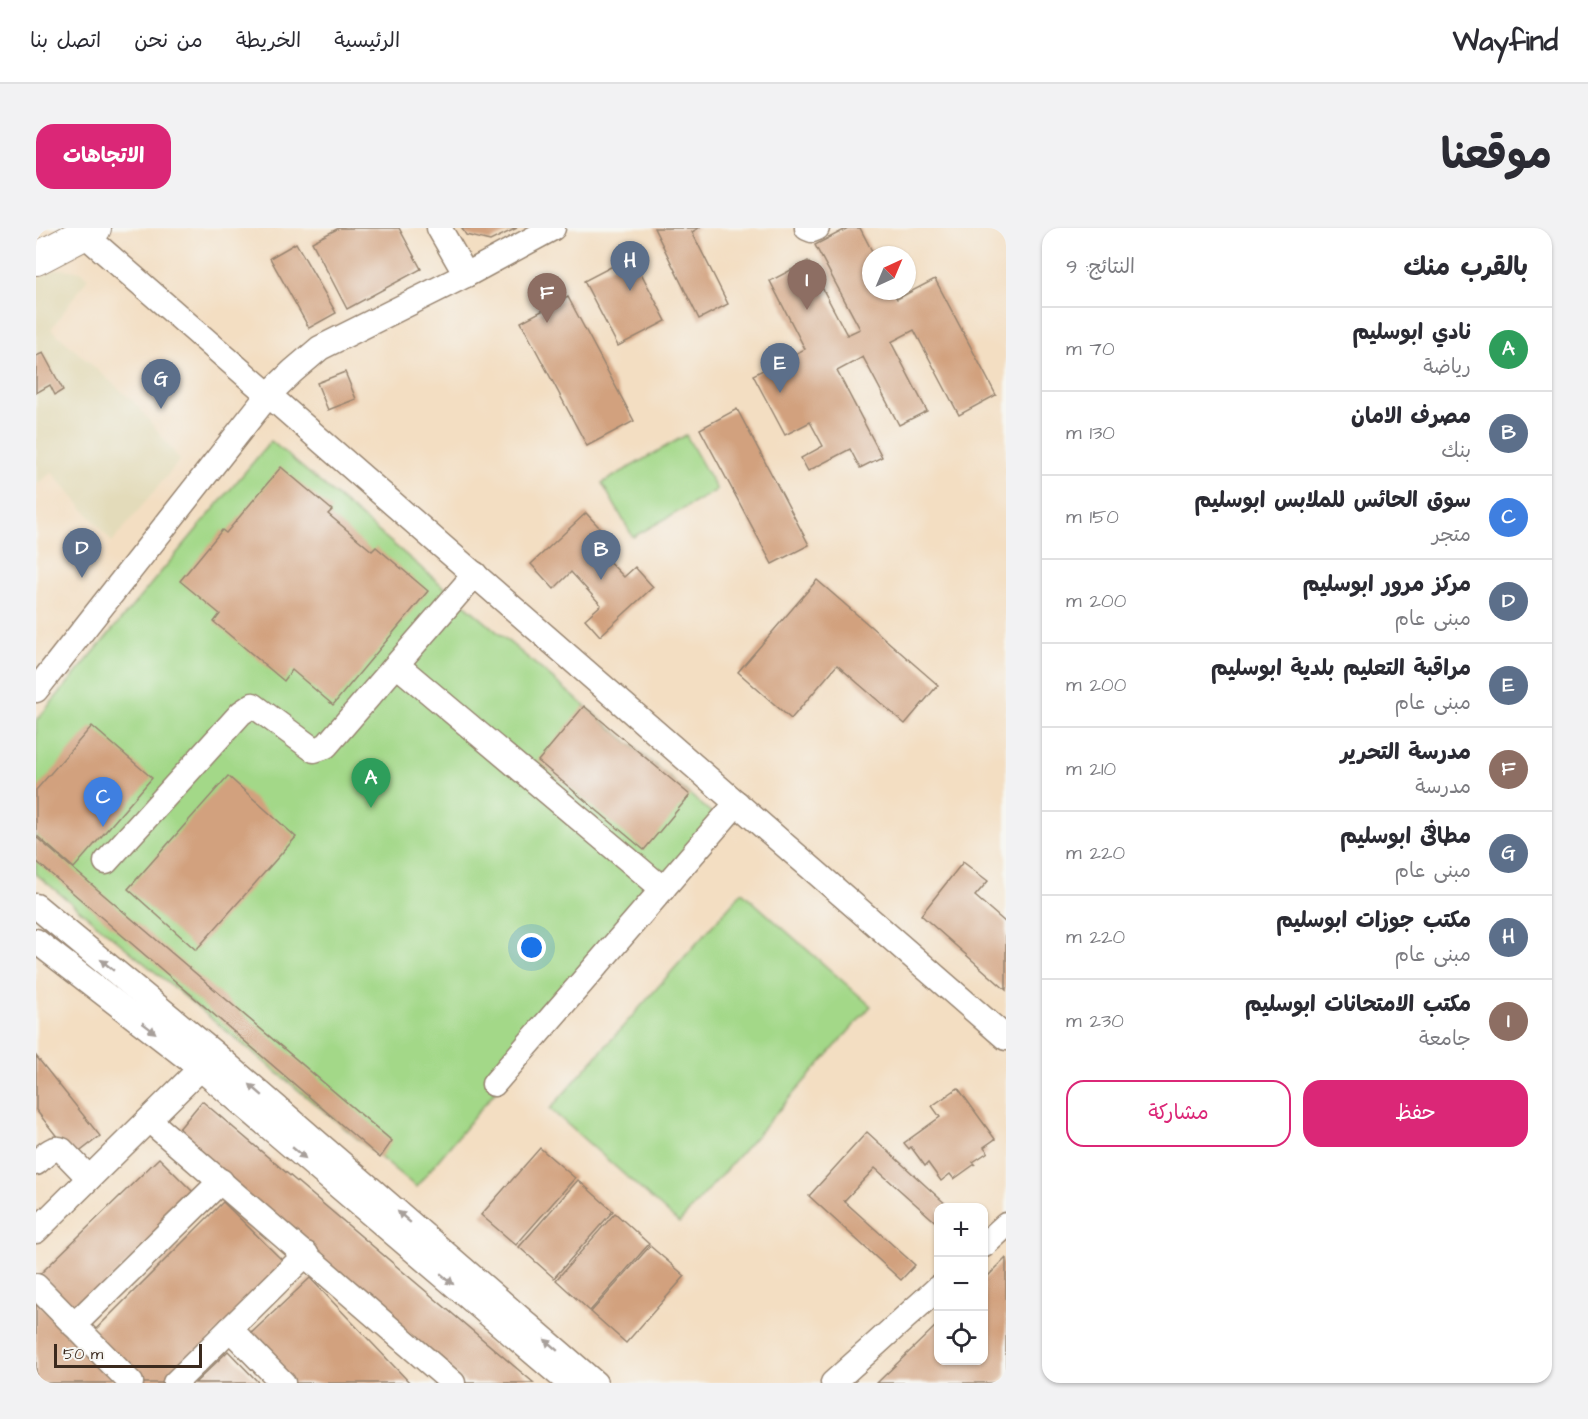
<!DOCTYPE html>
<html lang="ar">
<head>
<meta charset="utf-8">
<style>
	:root { --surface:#fff; --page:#f2f2f3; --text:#2b2b33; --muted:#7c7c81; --line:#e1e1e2; --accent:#db2777 }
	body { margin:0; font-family:"Architects Daughter","Playpen Sans Arabic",sans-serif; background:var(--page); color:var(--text); direction:rtl }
	.controls { position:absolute; right:18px; bottom:18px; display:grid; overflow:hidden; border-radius:12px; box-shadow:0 2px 4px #0004 }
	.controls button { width:54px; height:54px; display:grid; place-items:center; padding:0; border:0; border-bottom:2px solid var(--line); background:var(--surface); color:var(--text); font:30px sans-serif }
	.compass { position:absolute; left:826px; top:18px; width:54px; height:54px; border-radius:50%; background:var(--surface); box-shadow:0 2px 4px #0004; rotate:44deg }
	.scale { position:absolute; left:18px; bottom:15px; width:148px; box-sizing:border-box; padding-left:6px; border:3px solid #3b2a1e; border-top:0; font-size:16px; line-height:21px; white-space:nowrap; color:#3b2a1e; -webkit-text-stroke:4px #f6f6f2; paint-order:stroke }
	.you { position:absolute; left:496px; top:720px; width:21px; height:21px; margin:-15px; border:4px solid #fff; border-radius:50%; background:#1a73e8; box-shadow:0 0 0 9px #1a73e833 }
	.badge { display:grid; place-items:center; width:39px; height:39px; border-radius:50%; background:var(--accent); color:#fff; font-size:20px; font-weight:700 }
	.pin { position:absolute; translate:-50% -50px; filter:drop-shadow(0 2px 3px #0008) }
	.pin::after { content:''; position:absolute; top:32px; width:21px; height:18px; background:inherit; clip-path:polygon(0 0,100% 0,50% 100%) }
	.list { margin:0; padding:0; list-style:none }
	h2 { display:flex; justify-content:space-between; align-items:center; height:78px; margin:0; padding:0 24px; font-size:26px }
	h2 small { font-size:20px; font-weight:400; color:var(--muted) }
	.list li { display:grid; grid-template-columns:39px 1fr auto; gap:18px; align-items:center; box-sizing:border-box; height:84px; padding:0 24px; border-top:2px solid var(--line) }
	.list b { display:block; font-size:22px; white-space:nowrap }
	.list p { margin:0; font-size:20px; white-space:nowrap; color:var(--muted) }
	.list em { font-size:20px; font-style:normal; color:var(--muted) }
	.actions { display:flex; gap:12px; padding:18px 24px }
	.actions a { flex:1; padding:14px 0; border:2px solid var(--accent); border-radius:18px; text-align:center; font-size:21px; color:var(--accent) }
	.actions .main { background:var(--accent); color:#fff }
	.icon { flex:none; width:33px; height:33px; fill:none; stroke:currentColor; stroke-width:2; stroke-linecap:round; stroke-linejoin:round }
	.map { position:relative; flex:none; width:970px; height:1155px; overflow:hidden; direction:ltr; border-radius:18px }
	header { display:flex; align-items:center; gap:36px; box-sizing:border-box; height:84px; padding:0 30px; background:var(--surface); border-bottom:2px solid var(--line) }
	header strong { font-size:28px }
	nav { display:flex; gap:33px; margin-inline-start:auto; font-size:21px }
	.intro { display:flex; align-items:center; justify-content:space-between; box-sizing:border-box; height:144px; padding:0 36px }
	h1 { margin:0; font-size:42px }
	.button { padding:15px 27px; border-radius:18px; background:var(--accent); color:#fff; font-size:21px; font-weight:700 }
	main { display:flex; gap:36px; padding:0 36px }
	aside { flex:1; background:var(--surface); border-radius:18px; box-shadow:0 2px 4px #0004 }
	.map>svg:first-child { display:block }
	.built { fill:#e3dbba }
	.green { fill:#a3d888; stroke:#6f8153; stroke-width:1.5 }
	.building { fill:#d2a17e }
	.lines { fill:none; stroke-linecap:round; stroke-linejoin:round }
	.minor-casing { stroke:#978470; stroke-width:27 }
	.major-casing { stroke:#978470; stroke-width:34 }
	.minor { stroke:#fff; stroke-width:24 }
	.major { stroke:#fff; stroke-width:32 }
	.oneway { fill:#a79f9a }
</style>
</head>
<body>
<header>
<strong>Wayfind</strong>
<nav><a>الرئيسية</a><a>الخريطة</a><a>من نحن</a><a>اتصل بنا</a></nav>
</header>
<div class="intro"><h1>موقعنا</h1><a class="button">الاتجاهات</a></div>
<main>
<aside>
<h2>بالقرب منك<small>النتائج: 9</small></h2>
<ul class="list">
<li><span class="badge" style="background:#2e9e5b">A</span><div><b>نادي ابوسليم</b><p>رياضة</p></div><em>70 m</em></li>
<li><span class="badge" style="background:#5c6f8a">B</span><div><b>مصرف الامان</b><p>بنك</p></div><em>130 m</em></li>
<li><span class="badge" style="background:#3f7fe0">C</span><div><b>سوق الحائس للملابس ابوسليم</b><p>متجر</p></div><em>150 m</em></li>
<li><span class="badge" style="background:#5c6f8a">D</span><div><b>مركز مرور ابوسليم</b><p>مبنى عام</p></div><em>200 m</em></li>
<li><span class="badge" style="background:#5c6f8a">E</span><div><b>مراقبة التعليم بلدية ابوسليم</b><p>مبنى عام</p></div><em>200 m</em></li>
<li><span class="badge" style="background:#8d6e63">F</span><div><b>مدرسة التحرير</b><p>مدرسة</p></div><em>210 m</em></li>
<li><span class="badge" style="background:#5c6f8a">G</span><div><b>مطافئ ابوسليم</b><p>مبنى عام</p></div><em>220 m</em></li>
<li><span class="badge" style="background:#5c6f8a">H</span><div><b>مكتب جوزات ابوسليم</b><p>مبنى عام</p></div><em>220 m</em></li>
<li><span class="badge" style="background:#8d6e63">I</span><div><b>مكتب الامتحانات ابوسليم</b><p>جامعة</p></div><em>230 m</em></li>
</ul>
<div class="actions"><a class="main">حفظ</a><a>مشاركة</a></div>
</aside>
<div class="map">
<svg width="970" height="1155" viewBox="0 0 970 1155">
	<rect width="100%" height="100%" fill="#f6f6f2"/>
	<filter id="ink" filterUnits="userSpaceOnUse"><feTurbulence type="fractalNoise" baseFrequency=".0167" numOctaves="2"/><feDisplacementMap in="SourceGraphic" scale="12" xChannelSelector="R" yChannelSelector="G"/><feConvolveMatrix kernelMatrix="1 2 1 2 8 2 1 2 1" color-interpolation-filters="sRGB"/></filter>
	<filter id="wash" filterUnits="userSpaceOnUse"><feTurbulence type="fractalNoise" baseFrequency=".008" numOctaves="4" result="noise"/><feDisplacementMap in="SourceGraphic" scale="24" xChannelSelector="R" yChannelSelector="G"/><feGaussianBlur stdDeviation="1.35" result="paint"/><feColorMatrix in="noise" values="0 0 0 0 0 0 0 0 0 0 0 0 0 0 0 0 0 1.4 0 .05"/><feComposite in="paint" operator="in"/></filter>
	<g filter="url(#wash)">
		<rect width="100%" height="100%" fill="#f3dec2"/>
		<!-- built -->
		<polygon class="built" points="20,41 45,43 52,50 15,101 100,176 144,232 76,314 16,244 0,257 0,51"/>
		<!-- green -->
		<g class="green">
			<polygon points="650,207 681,262 597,309 566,255"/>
			<polygon points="235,213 684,592 380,959 0,646 0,493"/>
			<polygon points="706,664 835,778 643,995 514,881"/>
		</g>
		<g id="blocks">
			<!-- building -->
			<g class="building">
				<polygon points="303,0 363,0 385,41 311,81 276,14"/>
				<polygon points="426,0 481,0 454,13 430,7"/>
				<polygon points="618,0 663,0 656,4 692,76 663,91"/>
				<polygon points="812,0 824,0 838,27 835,27 835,63 857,63 861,71 899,51 960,167 923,187 878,102 855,114 891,183 863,197 827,129 801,143 846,229 824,240 814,221 772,243 765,230 787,218 774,194 749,207 717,147 769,121 734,53 772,33 811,107 824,101 779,17"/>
				<polygon points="260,15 300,85 273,100 234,30"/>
				<polygon points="596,28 630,93 582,118 548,53"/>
				<polygon points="532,69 598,193 551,218 485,94"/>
				<polygon points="7,125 27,162 19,167 14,157 0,165 0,128"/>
				<polygon points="309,144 320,171 292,182 281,155"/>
				<polygon points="701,181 773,317 736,336 664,201"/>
				<polygon points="245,239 296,282 292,286 336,323 340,319 392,363 297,477 256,442 248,453 178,394 184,386 144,353 186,302 190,305"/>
				<polygon points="550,285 575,312 563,323 588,349 599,339 617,359 564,408 549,391 565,377 535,344 518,361 495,336"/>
				<polygon points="781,352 902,457 869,496 801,437 755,491 702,444"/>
				<polygon points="548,478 654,567 608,622 502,533"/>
				<polygon points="56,498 116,550 38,640 0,607 0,562"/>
				<polygon points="192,548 260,609 160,722 92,661"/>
				<polygon points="0,609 356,913 344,930 0,633"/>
				<polygon points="927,634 952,653 939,668 970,695 970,762 885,687"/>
				<polygon points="0,828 64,908 37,929 0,882"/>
				<polygon points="922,860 959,911 948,919 952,924 937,934 939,936 918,951 914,946 905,953 892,935 889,938 875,919 873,921 868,915 904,889 896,878"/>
				<polygon points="166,873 498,1155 430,1155 138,907"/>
				<polygon points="831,904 914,980 903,980 903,997 839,940 808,973 879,1037 865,1052 773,968"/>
				<polygon points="504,920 539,950 480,1017 445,987"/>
				<polygon points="123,930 160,967 41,1084 4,1046"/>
				<polygon points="542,952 577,983 518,1050 483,1019"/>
				<polygon points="187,974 250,1036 131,1155 107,1155 56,1105"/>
				<polygon points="579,985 613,1016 554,1083 520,1052"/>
				<polygon points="614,1018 649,1048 590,1115 555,1084"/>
				<polygon points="970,1030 970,1147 962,1155 841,1155 903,1095 903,1132 948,1132 948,1052"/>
				<polygon points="274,1050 374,1155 253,1155 210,1110"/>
				<polygon points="0,1072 80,1155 0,1155"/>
				<polygon points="192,1123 223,1155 159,1155"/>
			</g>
		</g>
	</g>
	<g filter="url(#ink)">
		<use href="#blocks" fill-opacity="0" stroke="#978470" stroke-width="1.5"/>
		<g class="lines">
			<!-- minor casing -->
			<g class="minor-casing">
				<g id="minor">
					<polyline points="403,0 430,47"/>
					<polyline points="771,0 776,2 781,0"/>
					<polyline points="48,6 970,810"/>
					<polyline points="361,437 627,661"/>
					<polyline points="0,462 233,166 257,143 284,120 430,47 517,0"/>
					<polyline points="70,634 205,485 217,477 278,522 290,518 439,346"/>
					<polyline points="0,678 179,826 559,1155"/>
					<polyline points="0,713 164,840 533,1155"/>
					<polyline points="458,856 701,575"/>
					<polyline points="113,892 417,1155"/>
					<path d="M0 935C7 929 17 917 26 922L53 950"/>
					<polyline points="0,1003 175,830"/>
					<polyline points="948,1017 970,997"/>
					<polyline points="0,1058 95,1155"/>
					<polyline points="38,1097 185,953"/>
					<polyline points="194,1101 247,1155"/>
					<polyline points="139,1155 270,1026"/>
					<polyline points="797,1155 903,1059"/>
				</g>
			</g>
			<!-- major casing -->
			<g class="major-casing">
				<polyline id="major" points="0,31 59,0"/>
			</g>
			<!-- minor -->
			<use href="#minor" class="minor"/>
			<!-- major -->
			<use href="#major" class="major"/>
		</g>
		<!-- one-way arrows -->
		<defs><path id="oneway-solid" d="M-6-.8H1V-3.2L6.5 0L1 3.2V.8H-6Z" transform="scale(1.5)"/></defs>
		<g class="oneway">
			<use href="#oneway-solid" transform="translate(71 737) rotate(-140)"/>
			<use href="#oneway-solid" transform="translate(113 800) rotate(38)"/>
			<use href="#oneway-solid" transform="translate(220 862) rotate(-139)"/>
			<use href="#oneway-solid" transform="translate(263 925) rotate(40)"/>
			<use href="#oneway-solid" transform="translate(368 989) rotate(-139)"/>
			<use href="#oneway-solid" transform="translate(411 1051) rotate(40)"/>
			<use href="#oneway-solid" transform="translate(515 1117) rotate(-139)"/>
		</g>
	</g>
</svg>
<div class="controls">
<button>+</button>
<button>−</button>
<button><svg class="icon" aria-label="locate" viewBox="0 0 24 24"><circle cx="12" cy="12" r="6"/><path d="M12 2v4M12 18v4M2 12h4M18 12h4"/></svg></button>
</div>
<svg class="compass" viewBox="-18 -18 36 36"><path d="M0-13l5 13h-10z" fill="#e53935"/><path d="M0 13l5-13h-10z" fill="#7c7c81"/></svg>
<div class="scale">50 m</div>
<div class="you"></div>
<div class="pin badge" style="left:335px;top:580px;background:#2e9e5b">A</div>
<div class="pin badge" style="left:565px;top:352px;background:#5c6f8a">B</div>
<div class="pin badge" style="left:67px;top:599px;background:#3f7fe0">C</div>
<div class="pin badge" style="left:46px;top:350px;background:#5c6f8a">D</div>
<div class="pin badge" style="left:744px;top:165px;background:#5c6f8a">E</div>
<div class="pin badge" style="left:511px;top:95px;background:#8d6e63">F</div>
<div class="pin badge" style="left:125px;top:181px;background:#5c6f8a">G</div>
<div class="pin badge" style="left:594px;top:63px;background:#5c6f8a">H</div>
<div class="pin badge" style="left:771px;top:82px;background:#8d6e63">I</div>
</div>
</main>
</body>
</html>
